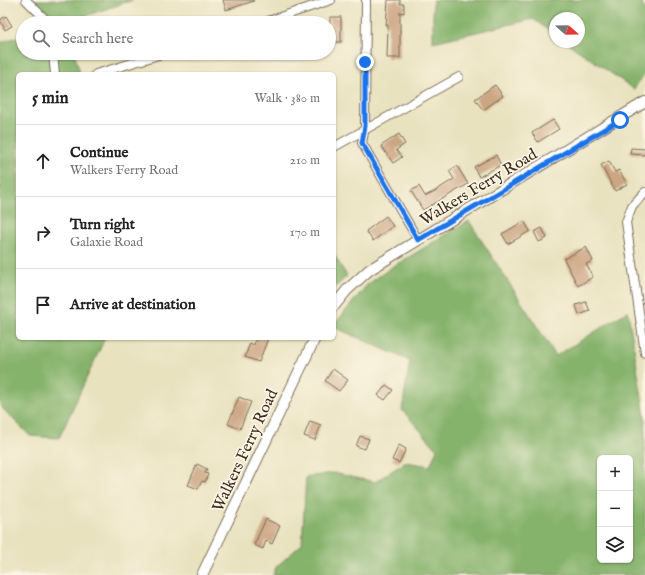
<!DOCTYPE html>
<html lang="en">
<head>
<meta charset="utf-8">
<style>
	:root { --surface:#fff; --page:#f6f6f6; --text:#222; --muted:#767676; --line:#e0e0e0 }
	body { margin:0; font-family:"IM FELL English",serif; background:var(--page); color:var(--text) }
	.controls { position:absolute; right:12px; bottom:12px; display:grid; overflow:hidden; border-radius:6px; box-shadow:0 1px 3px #0004 }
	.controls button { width:36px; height:36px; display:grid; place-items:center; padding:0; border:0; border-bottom:1px solid var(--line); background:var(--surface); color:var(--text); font:20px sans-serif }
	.compass { position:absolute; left:549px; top:12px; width:36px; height:36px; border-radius:50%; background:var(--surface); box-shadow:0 1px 3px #0004; rotate:110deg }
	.stop { position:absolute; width:12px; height:12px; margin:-9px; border:3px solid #1a73e8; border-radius:50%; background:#fff }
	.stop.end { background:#1a73e8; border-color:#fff; box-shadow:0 1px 4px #0008 }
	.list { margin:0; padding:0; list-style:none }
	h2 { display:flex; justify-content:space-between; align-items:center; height:52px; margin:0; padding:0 16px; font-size:17px }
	h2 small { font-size:13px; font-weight:400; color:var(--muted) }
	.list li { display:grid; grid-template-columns:26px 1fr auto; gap:12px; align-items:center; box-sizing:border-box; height:72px; padding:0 16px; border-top:1px solid var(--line) }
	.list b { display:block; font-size:15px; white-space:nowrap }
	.list p { margin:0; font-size:13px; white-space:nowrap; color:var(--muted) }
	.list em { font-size:13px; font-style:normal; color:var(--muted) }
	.icon { flex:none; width:22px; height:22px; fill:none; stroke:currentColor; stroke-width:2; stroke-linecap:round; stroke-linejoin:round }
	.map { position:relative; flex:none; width:645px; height:575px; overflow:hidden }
	.search { position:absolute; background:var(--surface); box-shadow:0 1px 3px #0004; left:16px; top:16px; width:320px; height:44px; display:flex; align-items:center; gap:10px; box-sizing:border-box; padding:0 14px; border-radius:22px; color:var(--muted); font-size:15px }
	.panel { position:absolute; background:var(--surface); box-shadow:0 1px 3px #0004; left:16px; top:72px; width:320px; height:268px; border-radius:6px }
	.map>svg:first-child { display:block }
	.forest { fill:#86b36c; stroke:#606e45; fill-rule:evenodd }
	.building { fill:#cca583 }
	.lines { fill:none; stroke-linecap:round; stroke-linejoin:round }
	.minor-casing { stroke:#786a56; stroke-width:10 }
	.tertiary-casing { stroke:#786a56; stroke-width:12 }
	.minor { stroke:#fff; stroke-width:8 }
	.tertiary { stroke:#fff; stroke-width:10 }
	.route { stroke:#1a73e8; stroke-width:5 }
	.labels { text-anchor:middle; stroke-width:3.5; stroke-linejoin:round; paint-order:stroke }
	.street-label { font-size:16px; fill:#3b2a1e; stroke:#fcf5e5 }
</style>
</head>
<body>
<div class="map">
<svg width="645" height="575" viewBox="0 0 645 575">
	<rect width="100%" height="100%" fill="#fcf5e5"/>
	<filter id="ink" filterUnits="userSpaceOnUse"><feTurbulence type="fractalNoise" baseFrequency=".025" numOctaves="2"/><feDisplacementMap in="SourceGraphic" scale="8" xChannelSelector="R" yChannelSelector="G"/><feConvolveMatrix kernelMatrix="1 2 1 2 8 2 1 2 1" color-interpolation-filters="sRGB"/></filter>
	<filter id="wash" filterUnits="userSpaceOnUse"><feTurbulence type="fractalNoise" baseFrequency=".012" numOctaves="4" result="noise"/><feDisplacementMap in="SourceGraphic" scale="16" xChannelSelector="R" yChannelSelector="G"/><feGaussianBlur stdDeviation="0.9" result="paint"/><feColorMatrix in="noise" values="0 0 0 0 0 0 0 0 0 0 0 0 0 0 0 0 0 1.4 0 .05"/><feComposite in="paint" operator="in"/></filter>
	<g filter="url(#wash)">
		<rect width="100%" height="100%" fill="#e9e2bf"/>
		<!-- forest -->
		<g class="forest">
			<polygon points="26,0 133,0 64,23 47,23"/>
			<polygon points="433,0 640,0 645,10 645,73 634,89 566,42 579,42 579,18 555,18 555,34 533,19 433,42"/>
			<polygon points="23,35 23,53 74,53 80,73 18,74 18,338 105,338 59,438 30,436 0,406 0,43"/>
			<path d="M469 221 556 356 628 311 645 417V575H273L276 567 302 544 306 477 333 473 375 482 406 462 430 466 437 449 402 410 410 361 334 327V325L367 285 392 267ZM600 458H630V560H600Z"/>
			<polygon points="334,255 347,276 334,289"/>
		</g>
		<g id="blocks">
			<!-- building -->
			<g class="building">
				<polygon points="223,0 253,0 254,1 226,10"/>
				<polygon points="388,0 400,0 400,4 404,4 404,13 400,12 400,58 387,58 388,25 386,25"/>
				<polygon points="6,16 12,26 5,30 0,20"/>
				<rect x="330" y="17" width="11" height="25"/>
				<polygon points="495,85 503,96 483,110 475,99"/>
				<polygon points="553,120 559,129 538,142 532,133"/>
				<polygon points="399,134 405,144 396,150 402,157 393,163 381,146"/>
				<polygon points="631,148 645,149 645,155 630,154"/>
				<polygon points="496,155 501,165 479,177 474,167"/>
				<polygon points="609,161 615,172 619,170 627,184 615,191 601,165"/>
				<polygon points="457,166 468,184 423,210 411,191 419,186 425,196 435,191 454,179 449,171"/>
				<polygon points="386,216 393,226 373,241 366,231"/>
				<polygon points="524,221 530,231 508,244 502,234"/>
				<polygon points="542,228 547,238 539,242 534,232"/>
				<polygon points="586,247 593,261 586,264 593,277 578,286 564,259"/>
				<polygon points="586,302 590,311 579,315 576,305"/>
				<polygon points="256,338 268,338 259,362 245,357 250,343 254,345"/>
				<polygon points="333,369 348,380 339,391 325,381"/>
				<polygon points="386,385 393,390 385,400 378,395"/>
				<polygon points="239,397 251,402 240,429 228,424"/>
				<polygon points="310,421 321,425 315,440 304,436"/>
				<polygon points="360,436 369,439 365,449 356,446"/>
				<polygon points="399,445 406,449 399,463 392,460"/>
				<polygon points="197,464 207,469 205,473 208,474 205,482 202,481 198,489 188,485"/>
				<polygon points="266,519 280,526 272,544 266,541 263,549 254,545"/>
			</g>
		</g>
	</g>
	<g filter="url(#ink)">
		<use href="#blocks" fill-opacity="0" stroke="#786a56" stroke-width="1"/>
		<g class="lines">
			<!-- minor casing -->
			<g class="minor-casing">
				<g id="minor">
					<polyline points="26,0 49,23"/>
					<polyline points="366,0 365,127 362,143 418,240"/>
					<polyline points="262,23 331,0"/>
					<polyline points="53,53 55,74"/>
					<polyline points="96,74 165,53"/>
					<polyline points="334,147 459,77"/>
					<polyline points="645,192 632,206 626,222 645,353"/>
				</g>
			</g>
			<!-- tertiary casing -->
			<g class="tertiary-casing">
				<g id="tertiary">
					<polyline points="334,306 347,290 369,270 645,102"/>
					<polyline points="202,575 315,338"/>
				</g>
			</g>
			<!-- minor -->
			<use href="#minor" class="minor"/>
			<!-- tertiary -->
			<use href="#tertiary" class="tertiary"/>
		</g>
	</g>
	<g class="lines" filter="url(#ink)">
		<!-- route -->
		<polyline class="route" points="365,62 365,126 362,143 418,240 620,120"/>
	</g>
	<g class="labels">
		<!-- street labels -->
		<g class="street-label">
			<text transform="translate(478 186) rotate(-31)" y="6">Walkers Ferry Road</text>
			<text transform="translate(244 450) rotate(-65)" y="6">Walkers Ferry Road</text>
		</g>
	</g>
</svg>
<div class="controls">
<button>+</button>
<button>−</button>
<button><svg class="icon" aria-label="layers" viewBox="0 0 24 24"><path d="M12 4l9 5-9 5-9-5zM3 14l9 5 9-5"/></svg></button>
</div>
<svg class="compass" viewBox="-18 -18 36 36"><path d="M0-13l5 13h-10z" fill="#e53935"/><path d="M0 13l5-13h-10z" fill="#767676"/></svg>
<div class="stop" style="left:620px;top:120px"></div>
<div class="stop end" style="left:365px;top:62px"></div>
<div class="search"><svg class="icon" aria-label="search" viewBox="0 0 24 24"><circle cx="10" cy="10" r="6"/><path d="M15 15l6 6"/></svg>Search here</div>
<section class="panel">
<h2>5 min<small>Walk · 380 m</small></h2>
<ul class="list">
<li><svg class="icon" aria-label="ahead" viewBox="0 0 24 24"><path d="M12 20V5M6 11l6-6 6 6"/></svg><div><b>Continue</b><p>Walkers Ferry Road</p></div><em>210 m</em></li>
<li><svg class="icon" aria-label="right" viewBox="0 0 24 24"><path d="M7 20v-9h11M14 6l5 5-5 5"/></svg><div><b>Turn right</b><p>Galaxie Road</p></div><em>170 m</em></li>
<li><svg class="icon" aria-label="arrive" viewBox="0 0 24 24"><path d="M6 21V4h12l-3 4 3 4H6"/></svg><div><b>Arrive at destination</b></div></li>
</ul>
</section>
</div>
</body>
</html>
